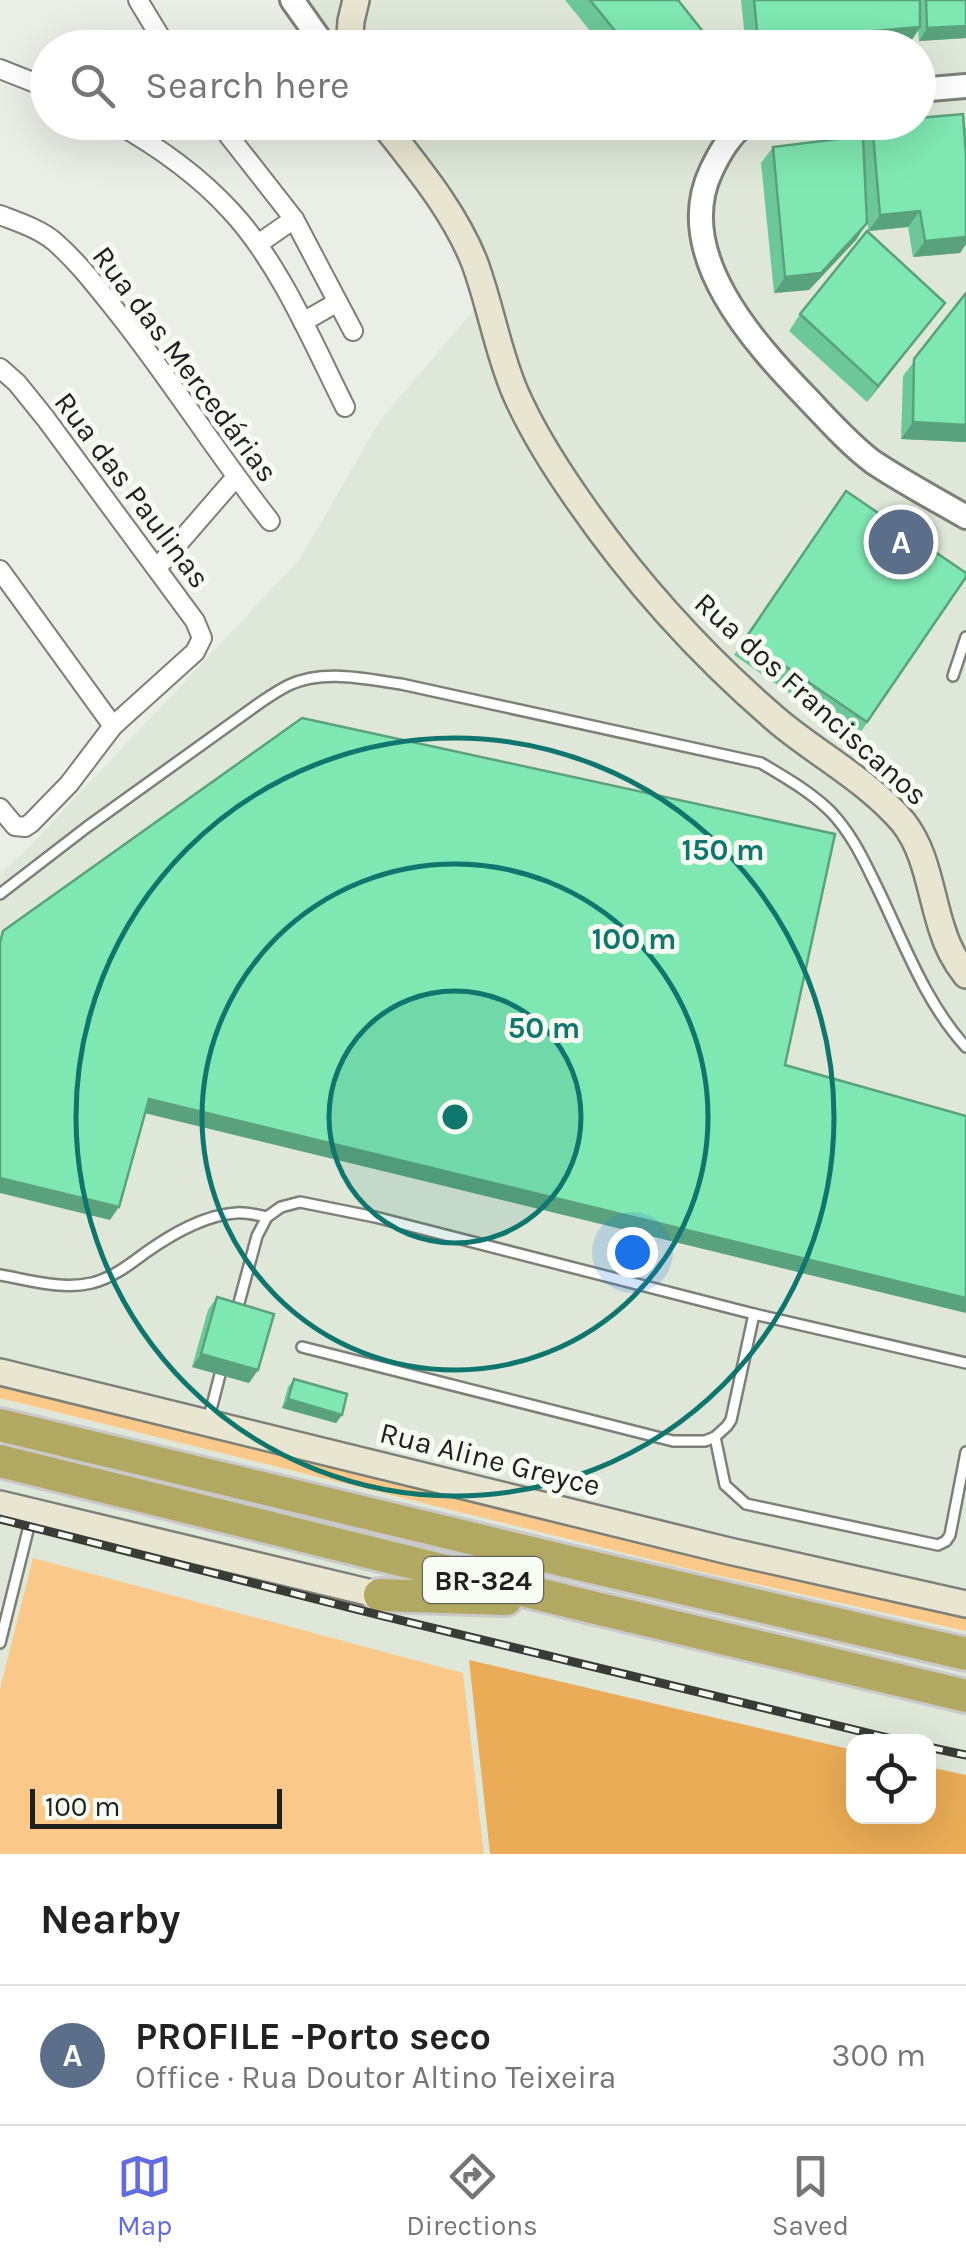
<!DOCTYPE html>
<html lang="en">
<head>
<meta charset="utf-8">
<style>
	:root { --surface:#fff; --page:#f2f2f2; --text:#222; --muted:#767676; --line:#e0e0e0; --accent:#616ce4 }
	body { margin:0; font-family:Karla,sans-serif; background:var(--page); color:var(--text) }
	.controls { position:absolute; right:30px; bottom:30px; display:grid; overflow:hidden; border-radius:20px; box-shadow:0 10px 40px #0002 }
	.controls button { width:90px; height:90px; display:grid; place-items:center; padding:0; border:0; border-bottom:2px solid var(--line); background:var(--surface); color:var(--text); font:50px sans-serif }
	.scale { position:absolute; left:30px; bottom:25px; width:252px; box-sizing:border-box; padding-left:10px; border:5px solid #1f201d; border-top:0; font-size:28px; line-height:35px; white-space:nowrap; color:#1f201d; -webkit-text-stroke:8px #f7fcf3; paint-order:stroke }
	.you { position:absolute; left:632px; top:1252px; width:35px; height:35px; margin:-25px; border:8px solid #fff; border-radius:50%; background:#1a73e8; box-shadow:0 0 0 15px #1a73e833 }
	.badge { display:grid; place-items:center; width:65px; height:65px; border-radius:50%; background:var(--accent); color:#fff; font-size:32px; font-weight:700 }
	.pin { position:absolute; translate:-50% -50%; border:5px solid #fff; box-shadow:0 2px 10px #0006 }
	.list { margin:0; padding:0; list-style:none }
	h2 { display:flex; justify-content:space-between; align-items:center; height:130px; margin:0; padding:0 40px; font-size:42px }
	h2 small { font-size:32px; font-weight:400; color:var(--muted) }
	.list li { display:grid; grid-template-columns:65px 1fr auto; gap:30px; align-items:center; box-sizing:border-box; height:140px; padding:0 40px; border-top:2px solid var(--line) }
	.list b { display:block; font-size:38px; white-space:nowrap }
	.list p { margin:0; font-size:32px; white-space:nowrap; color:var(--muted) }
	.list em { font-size:32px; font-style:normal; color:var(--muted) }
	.icon { flex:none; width:55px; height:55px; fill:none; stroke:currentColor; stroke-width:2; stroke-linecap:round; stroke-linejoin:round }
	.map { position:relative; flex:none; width:966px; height:1854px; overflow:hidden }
	.search { position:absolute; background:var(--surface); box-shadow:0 10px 40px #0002; left:30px; right:30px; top:30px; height:110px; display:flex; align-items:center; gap:25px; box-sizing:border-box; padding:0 35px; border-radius:55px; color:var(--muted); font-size:38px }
	.sheet { height:270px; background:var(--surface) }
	nav { display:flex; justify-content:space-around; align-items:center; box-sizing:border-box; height:140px; border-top:2px solid var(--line); background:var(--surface); font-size:28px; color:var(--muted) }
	nav a { display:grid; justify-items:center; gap:5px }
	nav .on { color:var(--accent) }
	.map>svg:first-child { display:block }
	.built { fill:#dfe8d8; fill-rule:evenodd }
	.green { fill:#fac989 }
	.forest { fill:#eaac56 }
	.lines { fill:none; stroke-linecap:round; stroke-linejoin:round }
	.service-casing { stroke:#7c8079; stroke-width:14 }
	.minor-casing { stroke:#7c8079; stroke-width:22 }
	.tertiary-casing { stroke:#7c8079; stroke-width:28 }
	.secondary-casing { stroke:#7c8079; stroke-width:30 }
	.motorway-casing { stroke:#c9c9c9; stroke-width:38 }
	.service { stroke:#fff; stroke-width:9 }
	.minor { stroke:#fff; stroke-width:18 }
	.tertiary { stroke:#fff; stroke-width:22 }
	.secondary { stroke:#e8e5d0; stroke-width:25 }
	.motorway { stroke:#b1a862; stroke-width:32 }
	.rail-casing { stroke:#393b37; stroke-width:9 }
	.rail { stroke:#f7fcf3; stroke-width:5; stroke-dasharray:15; stroke-linecap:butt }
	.wall { fill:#6dc899 }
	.shaded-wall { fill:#59a27d }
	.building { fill:#7fe8b2; stroke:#59a27d; stroke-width:2.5 }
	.ring { fill:none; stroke:#0f766e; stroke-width:5 }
	.labels { text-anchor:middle; stroke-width:10; stroke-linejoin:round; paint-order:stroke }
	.shield { fill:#f7fcf3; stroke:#60625d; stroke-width:2.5 }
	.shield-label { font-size:28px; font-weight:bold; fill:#1f201d }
	.street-label { font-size:30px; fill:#1f201d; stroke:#f7fcf3 }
	.centre { fill:#0f766e; stroke:#f7fcf3; stroke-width:5 }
	.ring-label { font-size:30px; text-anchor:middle; font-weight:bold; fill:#0f766e; stroke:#f7fcf3; stroke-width:10; stroke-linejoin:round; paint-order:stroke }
</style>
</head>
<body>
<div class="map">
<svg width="966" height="1854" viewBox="0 0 966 1854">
	<rect width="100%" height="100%" fill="#eaeee6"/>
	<!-- built -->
	<path class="built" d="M297 0H966V1854H0V874L26 850 299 560 381 419 479 304 445 217 382 123 918 122V48L330 47ZM854 1742H928V1816H854Z"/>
	<!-- green -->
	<g class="green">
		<polygon points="0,1382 852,1592 966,1614 966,1631 685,1568 0,1398"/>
		<polygon points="33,1558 463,1673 484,1854 0,1854 0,1689"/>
	</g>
	<!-- forest -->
	<polygon class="forest" points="469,1660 853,1750 854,1816 928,1816 929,1767 966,1775 966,1854 490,1854"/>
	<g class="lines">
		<!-- service casing -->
		<g class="service-casing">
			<g id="service">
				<polyline points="953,676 966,637"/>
				<path d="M0 894 87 827 261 702C270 696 279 690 289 685 324 669 365 679 401 684L761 763C786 778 811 792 831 812 849 831 861 854 872 877 901 934 922 999 966 1047"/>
				<path d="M0 1275C30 1280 61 1290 92 1283 112 1278 129 1265 145 1253 172 1234 204 1215 236 1213 246 1212 257 1215 267 1217"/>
				<polyline points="236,1314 257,1236 267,1217 281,1207 300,1202 375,1217 754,1314 966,1363"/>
				<polyline points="302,1347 673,1441 705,1441 715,1437 727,1426 731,1420 754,1314"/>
				<polyline points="208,1421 223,1363"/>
				<polyline points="715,1437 725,1485 746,1504 938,1545 946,1541 950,1535 966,1452"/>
				<polyline points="0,1643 32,1514"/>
			</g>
		</g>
		<!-- minor casing -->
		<g class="minor-casing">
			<g id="minor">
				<polyline points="138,0 167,48"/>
				<polyline points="0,69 48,88"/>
				<path d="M114 122C157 146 196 173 230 210 279 262 313 343 345 407"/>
				<polyline points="218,122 294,219 353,331"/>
				<path d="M0 215C18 222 40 229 55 242 80 264 100 291 121 317 173 383 218 455 270 521"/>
				<polyline points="258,244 294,219"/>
				<polyline points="303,322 336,303"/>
				<polyline points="0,368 17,383 46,419 195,621 202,638 195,652 113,726 69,784 31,823 25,827 15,826 0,808"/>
				<polyline points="157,568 236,477"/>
				<polyline points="0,570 113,726"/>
			</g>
		</g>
		<!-- tertiary casing -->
		<g class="tertiary-casing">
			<g id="tertiary">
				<polyline points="292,0 326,48"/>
				<polyline points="918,90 966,86"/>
				<path d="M747 122C730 135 720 152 711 171 672 254 754 343 807 398 827 419 849 444 873 462 903 482 935 499 966 517"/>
			</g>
		</g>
		<!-- secondary casing -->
		<g class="secondary-casing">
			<g id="secondary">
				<polyline points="349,48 351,21 356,0"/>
				<path d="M382 122C416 166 453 209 474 261 490 303 497 350 515 392 531 429 553 464 576 497 633 580 703 657 779 722 820 756 868 781 903 822 927 852 930 893 942 929 947 946 955 961 966 975"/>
				<polyline points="0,1372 729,1551 966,1604"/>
				<polyline points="0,1504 380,1595"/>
			</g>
		</g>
		<!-- motorway casing -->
		<g class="motorway-casing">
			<g id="motorway">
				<polyline points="0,1425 574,1563 966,1654"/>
				<polyline points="0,1461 587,1606 966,1696"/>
				<polyline points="380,1595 506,1599"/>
			</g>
		</g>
		<!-- service -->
		<use href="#service" class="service"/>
		<!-- minor -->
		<use href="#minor" class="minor"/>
		<!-- tertiary -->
		<use href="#tertiary" class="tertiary"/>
		<!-- secondary -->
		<use href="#secondary" class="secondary"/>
		<!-- motorway -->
		<use href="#motorway" class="motorway"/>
		<!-- rail casing -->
		<g class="rail-casing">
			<g id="rail">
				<polyline points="0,1519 383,1616 905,1742"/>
				<polyline points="928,1747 966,1755"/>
			</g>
		</g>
		<!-- rail -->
		<use href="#rail" class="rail"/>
	</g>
	<!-- wall -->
	<g class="wall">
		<polygon points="565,0 678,0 716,48 604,48"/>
		<polygon points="741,0 966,0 966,38 919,41 918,31 909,44 863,48 746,48"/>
		<polygon points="665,122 687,122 673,133"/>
		<polygon points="872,122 964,130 966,127 966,244 960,253 913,257 908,227 868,231 867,214 867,223 856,240 809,290 774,293 761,163 773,147 862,136"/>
		<polygon points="966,293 966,442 901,439 903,376"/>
		<polygon points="800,314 933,319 867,402 789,331"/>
		<polygon points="846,491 966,577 856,739 734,655"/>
		<polygon points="217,1297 258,1370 249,1383 192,1367 208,1310"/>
		<polygon points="294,1379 342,1415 336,1423 282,1408 288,1387"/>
	</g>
	<!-- shaded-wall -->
	<g class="shaded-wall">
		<polygon points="966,26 966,38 919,41 927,28"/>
		<polygon points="920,27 909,44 863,48 754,48 758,41"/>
		<polygon points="681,122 687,122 673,133"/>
		<polygon points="920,211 908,227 868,231 880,215"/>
		<polygon points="867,223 856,240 809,290 774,293 785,277"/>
		<polygon points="966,237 966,244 960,253 913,257 925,241"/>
		<polygon points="945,303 933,319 867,402 878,386"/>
		<polygon points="913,422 966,425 966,442 901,439"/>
		<polygon points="149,1099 966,1298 966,1313 140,1112"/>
		<polygon points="0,1178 119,1207 110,1220 0,1193"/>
		<polygon points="201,1354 258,1370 249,1383 192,1367"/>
		<polygon points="288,1399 342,1415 336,1423 282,1408"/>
	</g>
	<!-- building -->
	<g class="building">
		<polygon points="590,0 678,0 716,48 629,48"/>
		<polygon points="754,0 920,0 920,27 758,41"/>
		<polygon points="926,0 966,0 966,26 927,28"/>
		<polygon points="963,114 966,156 966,237 925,241 920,211 880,215 872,122 918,122 918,118"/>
		<polygon points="863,136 867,223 821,273 785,277 773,147"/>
		<polygon points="867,231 945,303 878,386 800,314"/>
		<polygon points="966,293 966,425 913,422 914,359"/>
		<polygon points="846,491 966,573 966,577 867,722 745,639"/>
		<polygon points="302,718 835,834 785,1065 966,1116 966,1298 149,1099 119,1207 0,1178 0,943 3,931"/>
		<polygon points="217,1297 274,1314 258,1370 201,1354"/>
		<polygon points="294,1379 347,1394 342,1415 288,1399"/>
	</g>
	<!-- distance rings -->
	<circle cx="455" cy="1117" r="126" fill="#0f766e" fill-opacity=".12"/>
	<g class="ring">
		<circle cx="455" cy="1117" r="126"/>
		<circle cx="455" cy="1117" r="253"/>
		<circle cx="455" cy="1117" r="379"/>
	</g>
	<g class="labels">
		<!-- shield labels -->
		<rect class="shield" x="423" y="1557" width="120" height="46" rx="8"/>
		<g class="shield-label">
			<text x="483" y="1590">BR-324</text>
		</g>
		<!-- street labels -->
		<g class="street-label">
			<text transform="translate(185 364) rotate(53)" y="10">Rua das Mercedárias</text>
			<text transform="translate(132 490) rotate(53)" y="10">Rua das Paulinas</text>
			<text transform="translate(811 699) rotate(42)" y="10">Rua dos Franciscanos</text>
			<text transform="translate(490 1459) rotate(14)" y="10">Rua Aline Greyce</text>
		</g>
	</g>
	<circle cx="455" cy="1117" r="15" class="centre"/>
	<g class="ring-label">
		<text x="723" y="860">150 m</text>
		<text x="634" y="949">100 m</text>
		<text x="544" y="1038">50 m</text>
	</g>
</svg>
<div class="controls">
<button><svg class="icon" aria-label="locate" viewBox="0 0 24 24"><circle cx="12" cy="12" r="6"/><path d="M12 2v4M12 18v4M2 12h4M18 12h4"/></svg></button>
</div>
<div class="scale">100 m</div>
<div class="you"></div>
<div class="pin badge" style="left:901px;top:542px;background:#5c6f8a">A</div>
<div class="search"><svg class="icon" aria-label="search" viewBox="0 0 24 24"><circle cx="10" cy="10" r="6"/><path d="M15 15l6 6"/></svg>Search here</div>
</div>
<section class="sheet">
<h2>Nearby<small></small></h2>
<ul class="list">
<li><span class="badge" style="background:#5c6f8a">A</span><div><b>PROFILE -Porto seco</b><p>Office · Rua Doutor Altino Teixeira</p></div><em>300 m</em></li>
</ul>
</section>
<nav>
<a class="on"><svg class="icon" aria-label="map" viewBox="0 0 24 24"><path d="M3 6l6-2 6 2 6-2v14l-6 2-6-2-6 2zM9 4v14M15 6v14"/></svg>Map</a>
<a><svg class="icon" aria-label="directions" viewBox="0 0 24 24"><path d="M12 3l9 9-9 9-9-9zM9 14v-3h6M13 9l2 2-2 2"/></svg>Directions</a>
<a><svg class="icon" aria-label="saved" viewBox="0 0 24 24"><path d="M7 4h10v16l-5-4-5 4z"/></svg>Saved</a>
</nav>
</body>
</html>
